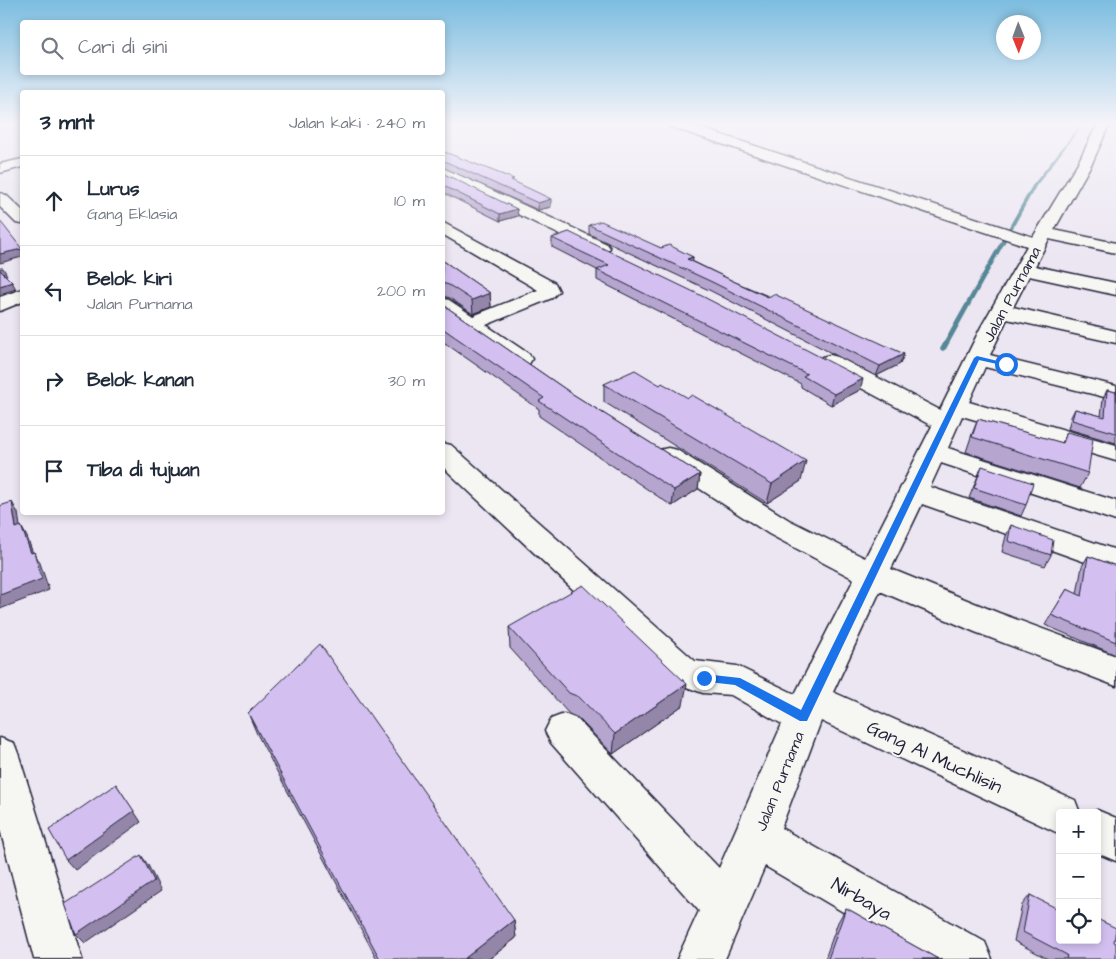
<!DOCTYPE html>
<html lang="id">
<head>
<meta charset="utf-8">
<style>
	:root { --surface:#fff; --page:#f6f6f7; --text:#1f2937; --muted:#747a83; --line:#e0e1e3 }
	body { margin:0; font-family:"Architects Daughter",sans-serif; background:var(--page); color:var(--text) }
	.controls { position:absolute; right:15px; bottom:15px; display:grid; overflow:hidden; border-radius:5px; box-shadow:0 2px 8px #0003 }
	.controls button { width:45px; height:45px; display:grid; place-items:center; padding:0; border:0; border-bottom:1px solid var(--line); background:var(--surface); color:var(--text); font:25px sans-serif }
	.compass { position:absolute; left:996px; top:15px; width:45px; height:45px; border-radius:50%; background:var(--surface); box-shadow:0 2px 8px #0003; rotate:179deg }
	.stop { position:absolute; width:15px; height:15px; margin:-11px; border:4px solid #1a73e8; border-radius:50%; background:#fff }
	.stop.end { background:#1a73e8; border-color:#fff; box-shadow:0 1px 5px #0008 }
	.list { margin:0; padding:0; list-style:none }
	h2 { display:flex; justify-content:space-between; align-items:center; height:65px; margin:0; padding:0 20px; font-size:21px }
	h2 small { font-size:16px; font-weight:400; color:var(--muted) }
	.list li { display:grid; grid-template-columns:32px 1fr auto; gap:15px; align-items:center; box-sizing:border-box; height:90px; padding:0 20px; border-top:1px solid var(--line) }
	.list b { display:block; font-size:19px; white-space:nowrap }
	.list p { margin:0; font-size:16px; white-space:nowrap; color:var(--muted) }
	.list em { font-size:16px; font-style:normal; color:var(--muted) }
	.icon { flex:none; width:28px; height:28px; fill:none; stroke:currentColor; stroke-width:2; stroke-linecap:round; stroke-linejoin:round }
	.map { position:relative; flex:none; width:1116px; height:959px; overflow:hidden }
	.search { position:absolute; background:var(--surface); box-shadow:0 2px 8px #0003; left:20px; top:20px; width:425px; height:55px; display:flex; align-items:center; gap:12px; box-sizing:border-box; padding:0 18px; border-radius:5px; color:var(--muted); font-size:19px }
	.panel { position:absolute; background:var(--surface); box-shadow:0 2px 8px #0003; left:20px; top:90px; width:425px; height:425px; border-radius:5px }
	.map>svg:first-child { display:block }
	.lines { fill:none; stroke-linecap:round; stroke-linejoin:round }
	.stream { fill:#578796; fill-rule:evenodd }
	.minor-casing { stroke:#22223b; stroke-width:3 }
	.minor { fill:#f6f6f2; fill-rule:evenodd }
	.wall { fill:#b5a5cf; stroke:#22223b }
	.shaded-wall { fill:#9486a9; stroke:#22223b }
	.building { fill:#d3c0f1; stroke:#22223b }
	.route { fill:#1a73e8 }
	.labels { text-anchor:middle; stroke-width:4; stroke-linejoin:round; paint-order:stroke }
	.street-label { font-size:16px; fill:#22223b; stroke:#f6f6f2 }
	.near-street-label { font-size:19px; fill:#22223b; stroke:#f6f6f2 }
</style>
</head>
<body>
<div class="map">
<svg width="1116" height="959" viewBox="0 0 1116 959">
	<rect width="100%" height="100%" fill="#ece6f2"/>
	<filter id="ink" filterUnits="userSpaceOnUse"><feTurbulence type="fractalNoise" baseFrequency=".02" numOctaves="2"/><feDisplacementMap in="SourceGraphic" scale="10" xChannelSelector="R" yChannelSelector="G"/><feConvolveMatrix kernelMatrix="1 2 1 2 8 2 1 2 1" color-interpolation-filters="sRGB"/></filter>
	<g filter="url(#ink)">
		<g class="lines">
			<!-- stream -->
			<polygon class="stream" points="1082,123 1084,123 1036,186 946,349 943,351 941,350 940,349 1032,186"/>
			<!-- minor casing -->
			<g class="minor-casing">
				<g id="minor">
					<polygon points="667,123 685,123 1033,237 1079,161 1098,123 1110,123 1093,161 1054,230 1116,243 1116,253 1049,239 1035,266 1116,283 1116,295 1029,276 1013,307 1116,331 1116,343 1007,319 990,355 1116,386 1116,400 985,367 969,402 1116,445 1116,461 962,416 948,448 1116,501 1116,521 941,463 930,487 1116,550 1116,573 922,504 891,569 999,613 1116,656 1116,686 975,632 880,591 833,692 1075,800 1080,813 1060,813 1060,834 821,721 781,828 985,942 992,959 923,959 765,866 725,959 677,959 699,911 551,743 545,731 551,719 564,714 577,719 719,868 782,724 731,695 703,693 670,681 442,466 442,443 451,445 695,661 737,666 795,694 854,579 769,534 659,462 655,456 659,450 668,448 677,450 789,520 865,558 932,426 822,367 819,362 822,357 830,355 838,357 940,410 981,327 1027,246 668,126"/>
					<polygon points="22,159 22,167 0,173 0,164"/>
					<polygon points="442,167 607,244 610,248 607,252 595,252 442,177"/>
					<polygon points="0,193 6,195 22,210 22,224 16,223 0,207"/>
					<polygon points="442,222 555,283 559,291 552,298 486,325 529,354 532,359 529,364 521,366 513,364 442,314 442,298 449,300 473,316 538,290 442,234"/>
					<polygon points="22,289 22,302 0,311 0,297"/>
					<polygon points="0,738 14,743 19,756 82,959 34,959 0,829"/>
					<polygon points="1097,810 1116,818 1116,861 1097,853 1097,813 1091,813"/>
				</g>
			</g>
			<!-- minor -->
			<use href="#minor" class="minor"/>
		</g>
		<!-- wall -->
		<g class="wall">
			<polygon points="442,151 514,182 551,207 538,210 442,167"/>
			<polygon points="442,173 518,216 500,221 442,192"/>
			<polygon points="589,225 661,248 693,257 692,261 733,281 904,354 900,364 876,376 711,291 589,234"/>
			<polygon points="569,232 860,390 831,405 801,387 801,384 597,280 597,270 552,247 552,238"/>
			<polygon points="442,260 490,293 491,307 473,314 450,298 443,296"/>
			<polygon points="442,304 571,393 700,474 698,489 672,506 539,416 539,409 442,341"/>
			<polygon points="604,384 801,481 767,503 604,402"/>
			<polygon points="1107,390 1116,392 1116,443 1068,429 1071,417 1075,409 1101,416 1103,399"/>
			<polygon points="978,419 1062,443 1067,432 1088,473 1080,488 966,452 972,434"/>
			<polygon points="982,466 1026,505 1021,516 969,498"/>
			<polygon points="1011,525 1051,555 1045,566 1002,552 1006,536"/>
			<polygon points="1088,556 1116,566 1116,655 1045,625 1067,589 1077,594 1082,566"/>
			<polygon points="509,627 683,705 613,754 578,718 569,714 510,648"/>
			<polygon points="248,713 514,920 516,938 489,959 377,959 257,734"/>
			<polygon points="1030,895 1114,942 1116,959 1048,959 1014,941 1022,905"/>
			<polygon points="846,908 938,959 825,959 838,922"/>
		</g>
		<!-- shaded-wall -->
		<g class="shaded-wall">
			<polygon points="551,199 551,207 538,210 538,203"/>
			<polygon points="517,209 518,216 500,221 500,214"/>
			<polygon points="22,249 22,257 0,263 0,254"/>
			<polygon points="693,257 692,266 687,259"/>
			<polygon points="0,268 3,268 7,275 2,276 0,272"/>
			<polygon points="12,282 16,289 0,294 0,286"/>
			<polygon points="490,293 491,307 473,314 472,300"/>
			<polygon points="904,354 900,364 876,376 880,366"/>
			<polygon points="863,379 860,390 831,405 834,394"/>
			<polygon points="806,461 801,481 767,503 772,484"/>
			<polygon points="700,474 698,489 672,506 674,490"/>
			<polygon points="12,502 18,513 22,539 16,528"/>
			<polygon points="21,526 27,537 37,564 31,553"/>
			<polygon points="34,552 40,563 49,590 0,609 0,595"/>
			<polygon points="687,684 683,705 613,754 615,734"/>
			<polygon points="116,784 141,822 75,870 66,860"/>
			<polygon points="141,855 148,865 161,891 85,943 76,934"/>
			<polygon points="514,920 516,938 489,959 464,959"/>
		</g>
		<!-- building -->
		<g class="building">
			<polygon points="442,151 514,179 511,180 551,199 538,203 442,160"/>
			<polygon points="442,173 517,209 500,214 442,185"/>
			<polygon points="0,221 22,249 0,254"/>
			<polygon points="601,221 661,248 669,245 693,257 687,259 733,281 768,297 774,294 904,354 880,366 712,282 589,225"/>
			<polygon points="569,232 696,293 863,379 834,394 803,376 807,374 597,270 609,265 552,238"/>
			<polygon points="442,260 490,293 472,300 449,285 442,283"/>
			<polygon points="0,270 12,282 0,286"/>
			<polygon points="442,304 571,393 700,474 674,490 539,401 544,398 442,328"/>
			<polygon points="635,370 660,385 662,383 688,398 692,395 806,461 772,484 604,384"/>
			<polygon points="1107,390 1116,392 1116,433 1072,420 1075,409 1105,417"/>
			<polygon points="978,419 1063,443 1067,432 1093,439 1088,473 972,437"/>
			<polygon points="982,466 1033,483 1026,505 974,488"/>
			<polygon points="12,502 16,528 21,526 31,553 34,552 42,579 0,595 0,506"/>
			<polygon points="1011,525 1053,540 1051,555 1008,541"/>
			<polygon points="1088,556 1116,566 1116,642 1051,615 1067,589 1082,596"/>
			<polygon points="583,585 687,684 615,734 579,697 569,693 509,627"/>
			<polygon points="320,644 514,920 464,959 380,959 248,713"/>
			<polygon points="116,784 134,811 66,860 49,830"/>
			<polygon points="141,855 154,881 76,934 65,904"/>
			<polygon points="1030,895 1060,910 1060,940 1097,940 1097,919 1116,928 1114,942 1116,943 1116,959 1066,959 1067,955 1023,932"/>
			<polygon points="846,908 938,959 828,959"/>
		</g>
	</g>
	<!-- sky -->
	<linearGradient id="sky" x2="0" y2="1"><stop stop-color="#7cbde0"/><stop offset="0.48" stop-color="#f6f4f9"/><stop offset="1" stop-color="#f6f4f9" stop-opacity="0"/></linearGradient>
	<rect width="1116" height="257" fill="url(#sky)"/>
	<!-- route -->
	<polygon class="route" points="977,356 1010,364 1006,366 979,360 807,721 800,721 735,685 700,681 698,678 704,674 740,678 801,710 974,358"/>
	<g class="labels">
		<!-- street labels -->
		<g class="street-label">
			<text transform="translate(1011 294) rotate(-62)" y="6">Jalan Purnama</text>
			<text transform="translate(779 781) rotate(-68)" y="6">Jalan Purnama</text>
		</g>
		<!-- near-street labels -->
		<g class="near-street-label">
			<text transform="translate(935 756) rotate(25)" y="7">Gang Al Muchlisin</text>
			<text transform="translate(862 898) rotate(30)" y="7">Nirbaya</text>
		</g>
	</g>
</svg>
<div class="controls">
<button>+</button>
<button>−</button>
<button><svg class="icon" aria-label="locate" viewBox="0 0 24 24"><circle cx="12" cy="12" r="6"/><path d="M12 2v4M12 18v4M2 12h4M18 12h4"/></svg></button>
</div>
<svg class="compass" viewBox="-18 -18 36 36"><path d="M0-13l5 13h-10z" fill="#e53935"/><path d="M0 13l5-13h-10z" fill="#747a83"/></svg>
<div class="stop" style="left:1006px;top:364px"></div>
<div class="stop end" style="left:704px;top:678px"></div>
<div class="search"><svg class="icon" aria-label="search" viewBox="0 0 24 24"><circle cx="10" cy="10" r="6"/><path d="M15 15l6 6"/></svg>Cari di sini</div>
<section class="panel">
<h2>3 mnt<small>Jalan kaki · 240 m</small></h2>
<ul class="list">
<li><svg class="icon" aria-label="ahead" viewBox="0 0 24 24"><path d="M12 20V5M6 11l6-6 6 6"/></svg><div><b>Lurus</b><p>Gang Eklasia</p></div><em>10 m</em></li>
<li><svg class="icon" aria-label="left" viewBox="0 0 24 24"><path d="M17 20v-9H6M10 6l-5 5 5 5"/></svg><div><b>Belok kiri</b><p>Jalan Purnama</p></div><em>200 m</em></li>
<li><svg class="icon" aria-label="right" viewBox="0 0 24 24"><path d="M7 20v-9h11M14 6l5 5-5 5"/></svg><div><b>Belok kanan</b></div><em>30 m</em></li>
<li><svg class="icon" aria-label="arrive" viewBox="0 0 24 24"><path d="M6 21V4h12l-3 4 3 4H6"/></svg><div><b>Tiba di tujuan</b></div></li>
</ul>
</section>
</div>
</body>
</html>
